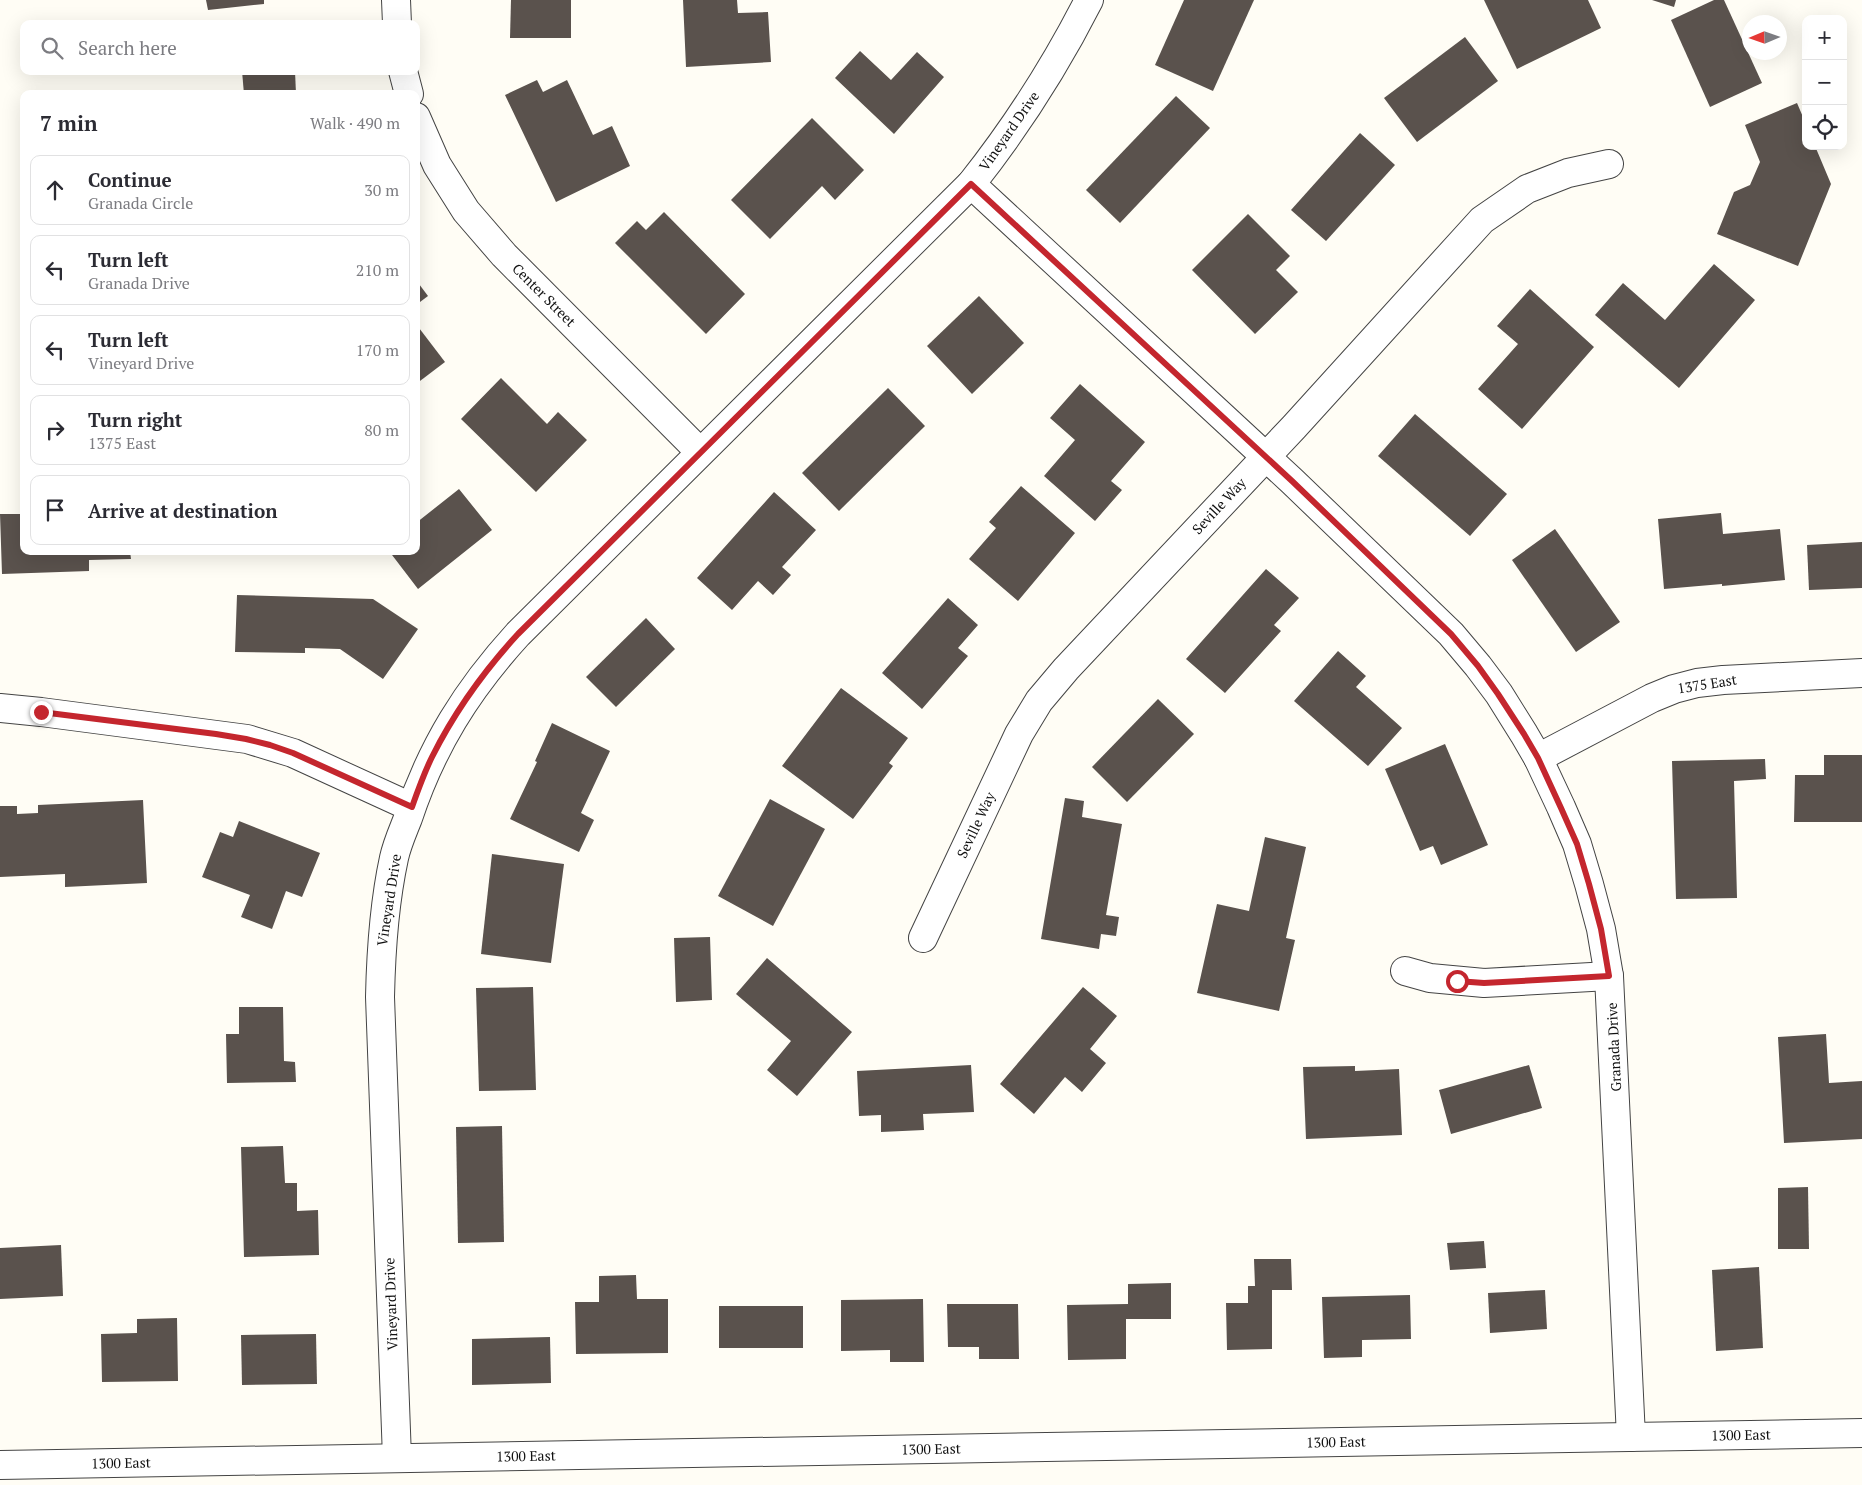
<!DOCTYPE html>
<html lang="en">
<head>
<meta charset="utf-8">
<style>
	:root { --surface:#fff; --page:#f2f2f3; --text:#2b2b33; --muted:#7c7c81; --line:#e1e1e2 }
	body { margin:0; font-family:"PT Serif",serif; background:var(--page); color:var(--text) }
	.controls { position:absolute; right:15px; top:15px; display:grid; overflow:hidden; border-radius:10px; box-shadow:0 5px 20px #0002 }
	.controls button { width:45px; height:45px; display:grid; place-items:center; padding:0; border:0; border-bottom:1px solid var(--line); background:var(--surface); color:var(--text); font:25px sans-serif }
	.compass { position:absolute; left:1742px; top:15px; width:45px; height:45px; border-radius:50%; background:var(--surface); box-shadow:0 5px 20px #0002; rotate:268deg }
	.stop { position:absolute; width:15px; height:15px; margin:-11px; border:4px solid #c4262e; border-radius:50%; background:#fff }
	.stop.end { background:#c4262e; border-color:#fff; box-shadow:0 1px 5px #0008 }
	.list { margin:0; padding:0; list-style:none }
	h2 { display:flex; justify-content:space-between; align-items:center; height:65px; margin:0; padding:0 20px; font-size:21px }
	h2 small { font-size:16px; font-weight:400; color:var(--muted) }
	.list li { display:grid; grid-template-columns:32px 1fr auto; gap:15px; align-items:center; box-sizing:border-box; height:70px; margin:0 10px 10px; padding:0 10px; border:1px solid var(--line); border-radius:10px }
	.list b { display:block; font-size:19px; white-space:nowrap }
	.list p { margin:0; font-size:16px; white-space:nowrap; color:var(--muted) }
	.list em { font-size:16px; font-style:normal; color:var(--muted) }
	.icon { flex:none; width:28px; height:28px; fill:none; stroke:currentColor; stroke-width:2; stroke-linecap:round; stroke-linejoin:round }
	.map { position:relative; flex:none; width:1862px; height:1485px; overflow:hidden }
	.search { position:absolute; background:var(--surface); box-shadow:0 5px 20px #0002; left:20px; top:20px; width:400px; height:55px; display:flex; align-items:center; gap:12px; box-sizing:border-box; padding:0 18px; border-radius:10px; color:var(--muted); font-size:19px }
	.panel { position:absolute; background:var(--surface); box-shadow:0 5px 20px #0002; left:20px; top:90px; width:400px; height:465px; border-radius:10px }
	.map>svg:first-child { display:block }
	.building { fill:#5a524d }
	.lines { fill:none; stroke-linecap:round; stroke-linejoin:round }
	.minor-casing { stroke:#444; stroke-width:30 }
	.minor { stroke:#fff; stroke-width:28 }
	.route { stroke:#c4262e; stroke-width:6 }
	.labels { text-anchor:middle; stroke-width:5; stroke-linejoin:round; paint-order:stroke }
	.street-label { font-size:14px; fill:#111; stroke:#fff }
</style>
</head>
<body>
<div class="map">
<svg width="1862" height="1485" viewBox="0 0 1862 1485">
	<rect width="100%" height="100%" fill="#fffdf5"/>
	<!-- building -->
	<g class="building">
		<polygon points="206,0 264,0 264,4 208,10"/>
		<polygon points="511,0 571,0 571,38 510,38"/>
		<polygon points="683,0 737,0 738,13 768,12 771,62 686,67"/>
		<polygon points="1184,0 1254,0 1213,91 1155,65"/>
		<polygon points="1484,0 1588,0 1601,28 1517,69"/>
		<polygon points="1652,0 1676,0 1674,7"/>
		<polygon points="1714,0 1724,0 1762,83 1710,107 1671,20"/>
		<polygon points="1465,37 1498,81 1417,142 1384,98"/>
		<polygon points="860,51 891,80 917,52 944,77 894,134 835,78"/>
		<polygon points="242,71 295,71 296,94 244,94"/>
		<polygon points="537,80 543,92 567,80 593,135 612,126 630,166 556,202 505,95"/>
		<polygon points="1176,96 1210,128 1120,223 1086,190"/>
		<polygon points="1797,103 1806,124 1806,146 1815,146 1831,184 1798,266 1717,234 1734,192 1750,185 1760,162 1745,125"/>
		<polygon points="812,118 864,170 835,200 822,186 770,239 731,200"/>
		<polygon points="1360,133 1395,165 1326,241 1291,210"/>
		<polygon points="664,212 745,294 706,334 615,243 637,221 646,230"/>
		<polygon points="1248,214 1290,256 1276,270 1298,292 1255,334 1192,270"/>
		<polygon points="1714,264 1755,300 1679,388 1595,315 1623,283 1665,320"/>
		<polygon points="416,280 428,296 416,305"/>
		<polygon points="1530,289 1594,347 1522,429 1478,389 1518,344 1497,326"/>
		<polygon points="979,296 1024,343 972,394 927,346"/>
		<polygon points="416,324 445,362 416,384"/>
		<polygon points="501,378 547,424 558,412 587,440 536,492 461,419"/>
		<polygon points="1080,384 1145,442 1111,481 1122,490 1095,521 1044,476 1075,440 1050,418"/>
		<polygon points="888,388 925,426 839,511 802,473"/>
		<polygon points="1415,414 1507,494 1470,536 1378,456"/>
		<polygon points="1021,486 1075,533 1018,601 969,559 996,528 989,522"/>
		<polygon points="459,489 492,530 418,589 389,551 416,551 416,523"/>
		<polygon points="774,492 816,530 782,567 791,575 773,595 758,581 732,610 697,578"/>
		<polygon points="1721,513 1723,534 1780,529 1785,580 1722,586 1722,584 1664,589 1658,519"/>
		<polygon points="0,514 24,514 24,551 130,551 131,559 89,560 89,571 2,574"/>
		<polygon points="1555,529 1620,622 1576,652 1512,560"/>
		<polygon points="1862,542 1862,588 1809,590 1807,545"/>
		<polygon points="1266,569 1299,598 1274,625 1281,631 1225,693 1186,659"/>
		<polygon points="237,595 373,599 418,629 383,679 340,649 305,648 305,653 235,652"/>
		<polygon points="948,598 978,625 958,648 968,656 922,709 882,673"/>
		<polygon points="646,618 675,649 616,707 586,677"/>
		<polygon points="1338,651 1366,676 1356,687 1402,728 1368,766 1294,701"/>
		<polygon points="841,688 908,738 889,763 893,766 853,819 782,766"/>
		<polygon points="1158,699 1194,734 1127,802 1092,767"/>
		<polygon points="552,723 610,751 581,813 594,820 579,852 510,819 537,762 535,761"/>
		<polygon points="1445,744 1488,845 1441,865 1433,846 1420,851 1385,769"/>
		<polygon points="1824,755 1862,755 1862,822 1794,822 1795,775 1824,775"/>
		<polygon points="1765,759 1766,779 1734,781 1737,898 1676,899 1672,761"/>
		<polygon points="1065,798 1084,801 1082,817 1122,824 1106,915 1119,917 1116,936 1101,934 1099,949 1041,939"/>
		<polygon points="770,799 825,829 773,926 718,896"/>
		<polygon points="143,800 147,883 65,887 65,874 0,877 0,806 17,806 17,814 38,813 38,805"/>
		<polygon points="239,821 320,853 302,897 286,891 272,929 241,917 250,895 202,877 220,832 233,837"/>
		<polygon points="1265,837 1306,847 1286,938 1295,940 1279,1011 1197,993 1217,904 1249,911"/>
		<polygon points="492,854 564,864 551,963 481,954"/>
		<polygon points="710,937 712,1000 676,1002 674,938"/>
		<polygon points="767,958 852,1032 797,1096 767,1070 791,1041 736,994"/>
		<polygon points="533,987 536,1090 479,1091 476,988"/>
		<polygon points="1083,987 1117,1016 1090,1049 1106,1063 1082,1092 1065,1077 1034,1114 1000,1084"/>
		<polygon points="239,1007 283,1007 284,1061 295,1062 296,1082 227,1083 226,1034 239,1034"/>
		<polygon points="1826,1034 1829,1083 1862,1081 1862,1139 1784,1143 1778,1037"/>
		<polygon points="971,1065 974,1112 923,1114 924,1130 881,1132 881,1115 859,1116 857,1071"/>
		<polygon points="1529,1065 1542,1108 1451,1134 1439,1090"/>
		<polygon points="1355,1066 1355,1071 1399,1069 1402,1135 1306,1139 1303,1067"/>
		<polygon points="502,1126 504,1242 458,1243 456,1127"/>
		<polygon points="283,1146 285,1183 297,1183 297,1211 318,1210 319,1255 244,1257 241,1147"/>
		<polygon points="1808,1187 1809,1249 1778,1249 1778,1188"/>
		<polygon points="1484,1241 1486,1268 1450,1270 1447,1243"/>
		<polygon points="61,1245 63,1296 0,1299 0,1248"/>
		<polygon points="1254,1259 1291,1259 1292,1290 1272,1290 1272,1349 1227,1350 1226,1303 1248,1303 1248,1286 1255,1286"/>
		<polygon points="1759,1267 1763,1348 1716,1351 1712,1270"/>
		<polygon points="636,1275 637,1299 668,1299 668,1353 576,1354 575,1302 599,1302 599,1276"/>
		<polygon points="1171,1283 1171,1319 1126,1319 1126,1359 1068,1360 1067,1305 1128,1304 1128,1284"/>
		<polygon points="1545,1290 1547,1329 1490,1333 1488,1293"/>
		<polygon points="1410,1295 1411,1339 1362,1340 1362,1357 1324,1358 1322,1297"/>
		<polygon points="923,1299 924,1362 890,1362 890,1350 841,1351 841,1300"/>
		<polygon points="947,1304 1018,1304 1019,1359 979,1359 979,1347 948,1347"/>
		<rect x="719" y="1306" width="84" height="42"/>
		<polygon points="177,1318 178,1381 102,1382 101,1334 137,1333 137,1319"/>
		<polygon points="316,1334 317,1384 242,1385 241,1335"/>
		<polygon points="550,1337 551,1383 472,1385 472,1339"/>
	</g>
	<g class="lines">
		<!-- minor casing -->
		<g class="minor-casing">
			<g id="minor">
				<polyline points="396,0 397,24"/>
				<polyline points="403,71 409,94"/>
				<polyline points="416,117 437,165 466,211 504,255 700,452"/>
				<polyline points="971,184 1292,481 1451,634 1478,666 1499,694 1524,734 1538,758 1561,807 1577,844 1589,884 1601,929 1609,976 1631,1437"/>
				<polyline points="0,708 41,712 247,739 293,753 411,807"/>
				<polyline points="1538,758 1652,698 1674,689 1697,683 1723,680 1862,673"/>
				<polyline points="923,938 1019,734 1039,701 1066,669 1294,427 1482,220 1527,189 1568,173 1609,164"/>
				<polyline points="1405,971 1430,978 1484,983 1609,976"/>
				<path d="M397 1458 380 997C381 950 384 904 394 858 397 844 403 831 408 818 432 746 467 690 518 634L971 184C1017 126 1056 65 1089 0"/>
				<polyline points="0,1465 1862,1433"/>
			</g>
		</g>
		<!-- minor -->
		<use href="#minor" class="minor"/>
	</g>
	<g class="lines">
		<!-- route -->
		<path class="route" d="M41 712 216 734 246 739 270 745 293 753 412 807C418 790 424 773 432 757 455 711 484 671 518 634L971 184 1292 481 1451 634 1478 666 1498 694 1524 734 1538 758 1561 808 1577 844 1589 884 1601 929 1609 976 1484 983 1457 981"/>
	</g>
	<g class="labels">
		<!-- street labels -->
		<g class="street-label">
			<text transform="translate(1009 131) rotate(-55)" y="5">Vineyard Drive</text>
			<text transform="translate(544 295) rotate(45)" y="5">Center Street</text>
			<text transform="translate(1219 506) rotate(-47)" y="5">Seville Way</text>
			<text transform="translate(1707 684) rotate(-9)" y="5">1375 East</text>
			<text transform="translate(976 825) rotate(-65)" y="5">Seville Way</text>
			<text transform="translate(389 900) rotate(-81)" y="5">Vineyard Drive</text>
			<text transform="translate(1614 1047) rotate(-93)" y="5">Granada Drive</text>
			<text transform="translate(391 1304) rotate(-92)" y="5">Vineyard Drive</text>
			<text transform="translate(1741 1435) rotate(-1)" y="5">1300 East</text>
			<text transform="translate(1336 1442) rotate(-1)" y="5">1300 East</text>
			<text transform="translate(931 1449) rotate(-1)" y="5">1300 East</text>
			<text transform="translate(526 1456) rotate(-1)" y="5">1300 East</text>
			<text transform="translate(121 1463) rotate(-1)" y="5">1300 East</text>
		</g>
	</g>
</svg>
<div class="controls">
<button>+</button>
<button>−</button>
<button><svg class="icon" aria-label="locate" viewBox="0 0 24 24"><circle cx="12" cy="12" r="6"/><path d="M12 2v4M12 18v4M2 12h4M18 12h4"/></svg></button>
</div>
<svg class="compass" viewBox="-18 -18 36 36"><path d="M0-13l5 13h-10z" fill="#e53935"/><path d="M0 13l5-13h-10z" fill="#7c7c81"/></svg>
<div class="stop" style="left:1457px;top:981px"></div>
<div class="stop end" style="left:41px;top:712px"></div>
<div class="search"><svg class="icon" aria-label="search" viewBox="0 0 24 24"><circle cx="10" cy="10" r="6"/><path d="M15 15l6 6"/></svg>Search here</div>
<section class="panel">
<h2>7 min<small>Walk · 490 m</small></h2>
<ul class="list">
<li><svg class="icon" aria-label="ahead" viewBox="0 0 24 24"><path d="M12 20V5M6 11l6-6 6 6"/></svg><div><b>Continue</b><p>Granada Circle</p></div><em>30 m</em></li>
<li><svg class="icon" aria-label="left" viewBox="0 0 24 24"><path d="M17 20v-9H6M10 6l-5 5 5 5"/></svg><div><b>Turn left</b><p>Granada Drive</p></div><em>210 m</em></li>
<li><svg class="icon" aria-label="left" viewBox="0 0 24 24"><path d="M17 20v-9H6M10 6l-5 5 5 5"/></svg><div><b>Turn left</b><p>Vineyard Drive</p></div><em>170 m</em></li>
<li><svg class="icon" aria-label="right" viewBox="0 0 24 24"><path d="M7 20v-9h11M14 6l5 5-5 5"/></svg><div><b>Turn right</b><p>1375 East</p></div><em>80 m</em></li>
<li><svg class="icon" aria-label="arrive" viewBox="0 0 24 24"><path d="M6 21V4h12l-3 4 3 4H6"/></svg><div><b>Arrive at destination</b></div></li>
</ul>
</section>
</div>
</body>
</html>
